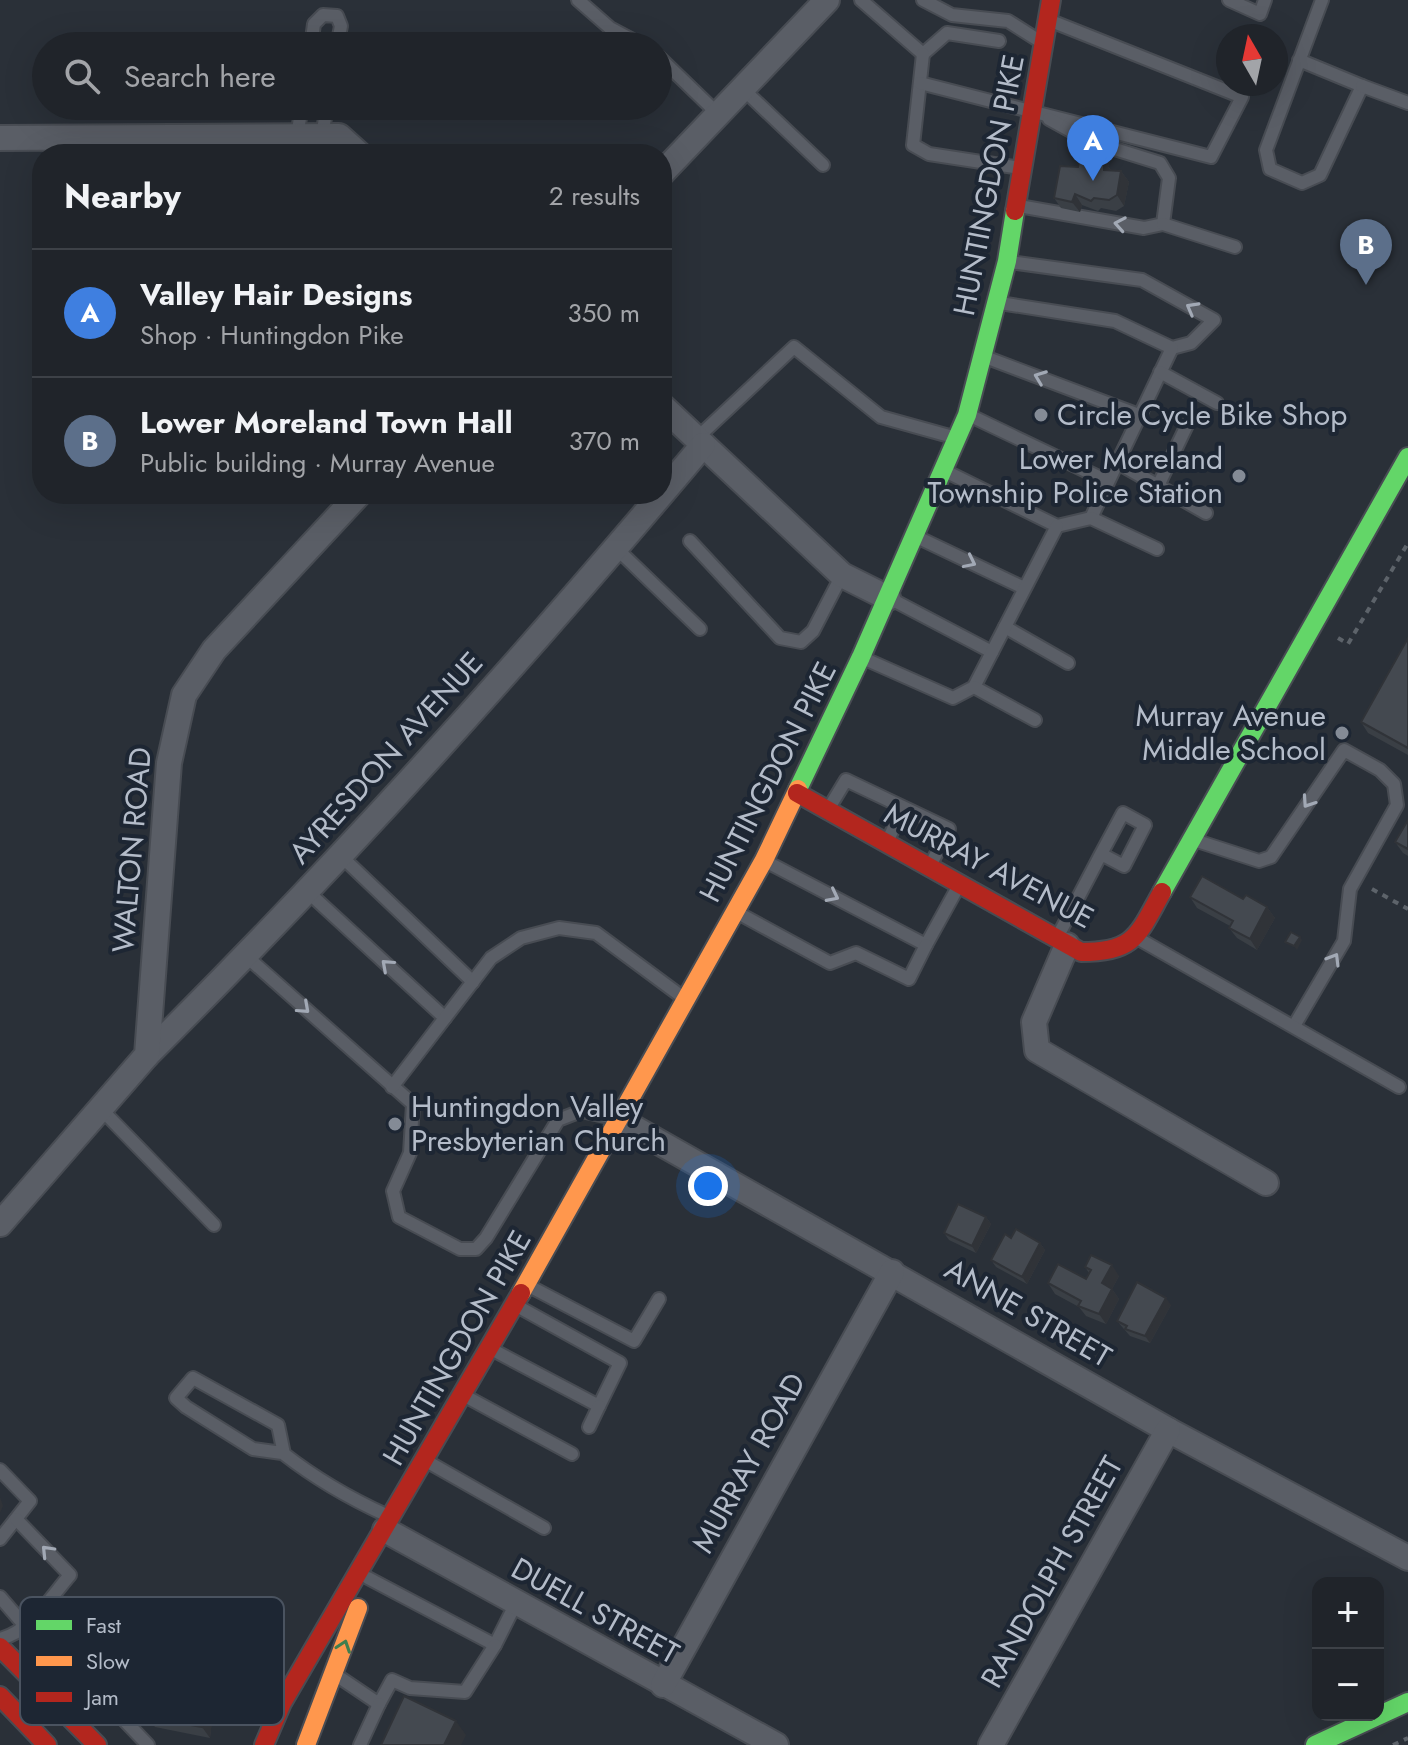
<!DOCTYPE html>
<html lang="en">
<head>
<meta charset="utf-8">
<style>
	:root { --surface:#20242a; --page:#282c32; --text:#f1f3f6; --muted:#a2a4a8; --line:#3d4147; --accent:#848b96 }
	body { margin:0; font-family:Jost,sans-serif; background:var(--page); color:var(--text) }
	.controls { position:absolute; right:24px; bottom:24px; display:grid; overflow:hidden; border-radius:16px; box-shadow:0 8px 32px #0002 }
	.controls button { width:72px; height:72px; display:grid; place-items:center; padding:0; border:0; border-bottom:2px solid var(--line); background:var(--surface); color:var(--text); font:40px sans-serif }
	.compass { position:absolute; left:1216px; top:24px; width:72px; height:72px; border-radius:50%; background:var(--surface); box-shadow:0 8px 32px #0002; rotate:351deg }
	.you { position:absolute; left:708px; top:1186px; width:28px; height:28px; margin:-20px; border:6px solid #fff; border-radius:50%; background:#1a73e8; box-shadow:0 0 0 12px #1a73e833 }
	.badge { display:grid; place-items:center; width:52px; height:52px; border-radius:50%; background:var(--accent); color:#fff; font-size:26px; font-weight:700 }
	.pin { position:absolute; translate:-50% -66px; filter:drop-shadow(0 2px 4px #0008) }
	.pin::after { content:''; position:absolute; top:42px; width:28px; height:24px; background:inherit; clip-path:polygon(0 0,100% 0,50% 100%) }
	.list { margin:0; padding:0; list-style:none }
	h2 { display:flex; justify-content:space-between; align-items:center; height:104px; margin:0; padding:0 32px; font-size:34px }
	h2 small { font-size:26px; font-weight:400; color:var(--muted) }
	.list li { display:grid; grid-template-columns:52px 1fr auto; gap:24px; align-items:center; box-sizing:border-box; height:128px; padding:0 32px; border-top:2px solid var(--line) }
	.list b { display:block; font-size:30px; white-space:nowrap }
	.list p { margin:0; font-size:26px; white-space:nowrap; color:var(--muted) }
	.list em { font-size:26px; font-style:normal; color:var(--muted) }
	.icon { flex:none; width:44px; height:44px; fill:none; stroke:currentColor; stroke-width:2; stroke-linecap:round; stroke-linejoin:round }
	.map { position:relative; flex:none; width:1408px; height:1745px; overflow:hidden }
	.search { position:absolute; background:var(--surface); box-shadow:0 8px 32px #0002; left:32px; top:32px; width:640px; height:88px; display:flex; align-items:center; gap:20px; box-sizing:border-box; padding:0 28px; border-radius:44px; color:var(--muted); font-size:30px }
	.panel { position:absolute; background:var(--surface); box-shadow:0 8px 32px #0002; left:32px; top:144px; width:640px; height:360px; border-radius:32px }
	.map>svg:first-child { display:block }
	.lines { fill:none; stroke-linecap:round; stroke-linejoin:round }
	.lane-casing { stroke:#484c53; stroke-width:16 }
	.street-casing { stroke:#484c53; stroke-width:28 }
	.fast-casing { stroke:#484c53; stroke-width:22 }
	.slow-casing { stroke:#484c53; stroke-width:22 }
	.jam-casing { stroke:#484c53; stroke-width:22 }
	.path { stroke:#5d636a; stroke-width:4; stroke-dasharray:6 6; stroke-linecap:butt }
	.lane { stroke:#5a5e66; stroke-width:12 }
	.street { stroke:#5a5e66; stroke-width:24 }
	.fast { stroke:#63d668; stroke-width:18 }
	.slow { stroke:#ff974d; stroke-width:18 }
	.jam { stroke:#b3261e; stroke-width:18 }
	.wall { fill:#3a3f45 }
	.shaded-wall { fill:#303338 }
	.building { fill:#444950; stroke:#303338; stroke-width:2 }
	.oneway { stroke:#a2a9b5 }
	.oneway2 { stroke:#407e4e }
	.poi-dot { fill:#848b96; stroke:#1d2633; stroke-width:3 }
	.labels { text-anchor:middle; stroke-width:8; stroke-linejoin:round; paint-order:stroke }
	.street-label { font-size:30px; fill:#b4bcc9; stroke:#1d2633 }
	.poi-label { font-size:30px; fill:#b4bcc9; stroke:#1d2633; text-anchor:start }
	.key { fill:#1d2633; stroke:#4a5360; stroke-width:2 }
	.key-label { font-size:22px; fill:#b4bcc9 }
</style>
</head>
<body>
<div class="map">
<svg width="1408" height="1745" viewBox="0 0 1408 1745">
	<rect width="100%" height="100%" fill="#2a3038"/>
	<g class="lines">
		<!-- lane casing -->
		<g class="lane-casing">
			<g id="lane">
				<polyline points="578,0 610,28 644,46"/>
				<polyline points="861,0 923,54 947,33 999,41"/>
				<polyline points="923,0 952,15 1008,21 1038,40"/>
				<polyline points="1229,0 1260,14 1265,0"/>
				<polyline points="311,46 314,24 323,15 337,16 341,26 337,46"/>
				<polyline points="923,54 913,145 929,154 1020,168"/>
				<polyline points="658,56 718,114"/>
				<polyline points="1299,60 1362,86 1320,175 1302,183 1270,169 1266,150 1322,0"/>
				<polyline points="920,83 1211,157 1242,97 1051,21"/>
				<polyline points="1362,86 1408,103"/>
				<polyline points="743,89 823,165"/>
				<polyline points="297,136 302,106"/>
				<polyline points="322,136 327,106"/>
				<polyline points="1019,206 1144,228 1163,224 1169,178 1160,163 1089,141 1049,119"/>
				<polyline points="1163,224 1235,247"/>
				<polyline points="1010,262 1142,280 1214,320 1191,343 1172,348"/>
				<polyline points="1000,303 1115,321 1172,348 1091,518"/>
				<polyline points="985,357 1139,415"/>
				<polyline points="1160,372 1217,403"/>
				<polyline points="42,380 42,373"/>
				<polyline points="973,417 1107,481"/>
				<polyline points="696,439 794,347 881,417 953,437"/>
				<polyline points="1116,462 1206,513"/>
				<polyline points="945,471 1057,526 1091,518 1157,549"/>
				<polyline points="1158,486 1187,425"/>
				<polyline points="919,538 1024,588"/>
				<polyline points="690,541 780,638 801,642 813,631 842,575"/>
				<polyline points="616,548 700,629"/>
				<polyline points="891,599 992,652"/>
				<polyline points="1005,627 1068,663"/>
				<polyline points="865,659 953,698 974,687 1057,526"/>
				<polyline points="974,687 1035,720"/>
				<polyline points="829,808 846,780 949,829 931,864"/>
				<polyline points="888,840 903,808"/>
				<polyline points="1194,840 1259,861 1271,857 1344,750 1380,770 1394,784 1397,805 1350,889 1344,941 1294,1026"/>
				<polyline points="341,856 473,982"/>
				<polyline points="767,862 926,945 958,887"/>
				<polyline points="308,892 445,1018"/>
				<polyline points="738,913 830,963 856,953 909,979 926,945"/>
				<polyline points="1058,936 1101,854 1124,866 1145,825 1123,813 1101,854"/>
				<polyline points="1139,939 1399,1087"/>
				<polyline points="246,956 413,1104 410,1153 393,1191 399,1217 460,1249 476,1249 486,1238 558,1120 581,1111 614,1118"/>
				<polyline points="392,1087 491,958 521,938 559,928 596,933 681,996"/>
				<polyline points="101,1109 214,1225"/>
				<polyline points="529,1286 634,1341 659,1299"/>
				<polyline points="493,1350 599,1406 620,1363 517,1306"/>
				<polyline points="465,1396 572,1454"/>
				<polyline points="589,1427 599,1406"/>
				<path d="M284 1454 278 1425 193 1378 176 1398 186 1407 253 1449 282 1453 284 1454C316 1479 349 1498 386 1515"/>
				<polyline points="428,1462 544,1528"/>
				<polyline points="0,1470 30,1501 0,1539"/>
				<polyline points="368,1578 495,1645 515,1605"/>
				<polyline points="0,1597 25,1626"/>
				<path d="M0 1639C30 1632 50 1598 70 1575L16 1519"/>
				<polyline points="133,1662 101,1696 148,1745"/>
				<polyline points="336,1675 379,1704 392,1680 410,1688 465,1692 495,1645"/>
				<polyline points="360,1745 379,1704"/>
			</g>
		</g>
		<!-- street casing -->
		<g class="street-casing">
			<g id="street">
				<polyline points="0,138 339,136 359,154"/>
				<polyline points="662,173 827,0"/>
				<polyline points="662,406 842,575 888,598"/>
				<polyline points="1067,945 1034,1022 1037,1050 1266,1183"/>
				<path d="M147 1055C342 861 526 656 703 445"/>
				<polyline points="618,1119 1168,1430 1408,1558"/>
				<polyline points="0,1224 147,1055 169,763 184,695 214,650 359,494"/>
				<polyline points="385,1530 776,1745"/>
				<polyline points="663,1685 892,1272"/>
				<polyline points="991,1745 1168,1430"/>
			</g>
		</g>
		<!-- fast casing -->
		<g class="fast-casing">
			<g id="fast">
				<polyline points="798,789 861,657 967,415 1007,261 1015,211"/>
				<polyline points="1162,892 1408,457"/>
				<polyline points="1315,1745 1408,1702"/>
			</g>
		</g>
		<!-- slow casing -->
		<g class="slow-casing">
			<g id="slow">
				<polyline points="521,1293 764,860 798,789"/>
				<polyline points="306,1745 358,1608"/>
			</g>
		</g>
		<!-- jam casing -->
		<g class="jam-casing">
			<g id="jam">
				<polyline points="1015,211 1051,0"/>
				<path d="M797 793 1081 952C1135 952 1138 935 1162 892"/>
				<polyline points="0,1647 97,1745"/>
				<polyline points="0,1696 47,1745"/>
				<polyline points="264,1745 282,1703 521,1293"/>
			</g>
		</g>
		<!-- path -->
		<g class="path">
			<polyline points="1338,638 1348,644 1408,543"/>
			<polyline points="1372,889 1408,909"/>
			<polyline points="1393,1745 1408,1738"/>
		</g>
		<!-- lane -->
		<use href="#lane" class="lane"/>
		<!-- street -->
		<use href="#street" class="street"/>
		<!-- fast -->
		<use href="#fast" class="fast"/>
		<!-- slow -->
		<use href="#slow" class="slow"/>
		<!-- jam -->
		<use href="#jam" class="jam"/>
	</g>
	<!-- wall -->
	<g class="wall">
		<polygon points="1104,144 1112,155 1108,167 1111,170 1121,171 1129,182 1124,206 1116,211 1101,208 1098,211 1082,205 1080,212 1061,208 1054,198 1078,167"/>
		<polygon points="1408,638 1408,755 1368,733 1361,722"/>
		<polygon points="1408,820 1408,856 1403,853 1395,842"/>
		<polygon points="1190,897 1243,899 1267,907 1275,918 1257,950 1237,938 1229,928 1230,926 1197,908"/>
		<polygon points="986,1217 991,1224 976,1253 949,1240 944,1233"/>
		<polygon points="1011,1238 1040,1243 1045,1250 1027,1284 996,1267 991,1260"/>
		<polygon points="1085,1267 1119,1276 1112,1289 1119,1299 1106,1324 1086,1316 1079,1307 1055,1294 1048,1283 1086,1279 1089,1273"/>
		<polygon points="1171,1305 1150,1343 1130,1336 1117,1321"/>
		<polygon points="160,1669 167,1679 165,1683 193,1688 201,1698 213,1711 210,1738 155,1727 147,1717 150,1706 128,1694 120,1683"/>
	</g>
	<!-- shaded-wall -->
	<g class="shaded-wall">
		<polygon points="1104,144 1112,155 1108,167 1111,171 1104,170 1100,160"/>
		<polygon points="1121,171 1129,182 1124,206 1117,195"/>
		<polygon points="1075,194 1082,205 1080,212 1072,202"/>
		<polygon points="1267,907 1275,918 1257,950 1250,939"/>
		<polygon points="1300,937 1302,940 1297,950 1294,946"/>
		<polygon points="986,1217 991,1224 976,1253 972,1246"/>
		<polygon points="1040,1243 1045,1250 1027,1284 1022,1277"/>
		<polygon points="1112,1265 1119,1276 1112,1289 1119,1299 1106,1324 1099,1314 1102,1283"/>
		<polygon points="1166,1298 1171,1305 1150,1343 1145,1336"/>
		<polygon points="0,1497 3,1506 0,1513"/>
		<polygon points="160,1669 167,1679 157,1699 149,1688"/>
		<polygon points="193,1688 201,1699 191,1696"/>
		<polygon points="206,1700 213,1711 210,1738 202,1727"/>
		<polygon points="456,1721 466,1735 461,1745 444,1745"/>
	</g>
	<!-- building -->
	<g class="building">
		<polygon points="1083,141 1104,144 1100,160 1104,161 1104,170 1121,171 1117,195 1109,200 1094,198 1091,201 1075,194 1072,202 1054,198 1060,166 1078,167"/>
		<polygon points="1408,638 1408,748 1361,722"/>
		<polygon points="1408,820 1408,849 1395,842"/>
		<polygon points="1202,876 1243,899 1246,895 1267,907 1250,939 1229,928 1233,921 1190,897"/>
		<polygon points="1291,932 1300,937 1294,946 1285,942"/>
		<polygon points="958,1204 986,1217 972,1246 944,1233"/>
		<polygon points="1016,1229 1040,1243 1022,1277 991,1260 1005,1234 1011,1238"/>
		<polygon points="1091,1255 1112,1265 1102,1283 1112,1289 1099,1314 1078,1306 1081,1301 1048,1283 1058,1264 1086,1279 1091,1270 1085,1267"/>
		<polygon points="1137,1282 1166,1298 1145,1336 1125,1329 1127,1326 1117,1321"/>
		<polygon points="137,1655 160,1669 149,1688 155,1688 156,1681 193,1688 191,1696 206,1700 202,1727 147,1717 151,1700 120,1683"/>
		<polygon points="404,1696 456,1721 444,1745 381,1745"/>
	</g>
	<!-- one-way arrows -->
	<defs><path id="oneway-chevron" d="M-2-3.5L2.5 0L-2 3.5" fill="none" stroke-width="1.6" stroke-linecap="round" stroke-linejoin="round" transform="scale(2)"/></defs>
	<g class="oneway">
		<use href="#oneway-chevron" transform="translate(1120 224) rotate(-170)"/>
		<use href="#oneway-chevron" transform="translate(1192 308) rotate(-151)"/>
		<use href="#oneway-chevron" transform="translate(1040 377) rotate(-159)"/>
		<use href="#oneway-chevron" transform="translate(970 562) rotate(26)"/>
		<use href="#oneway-chevron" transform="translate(1308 802) rotate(124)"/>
		<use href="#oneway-chevron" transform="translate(833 896) rotate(27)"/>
		<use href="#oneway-chevron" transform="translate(1334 959) rotate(-59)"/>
		<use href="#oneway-chevron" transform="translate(387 965) rotate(-138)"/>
		<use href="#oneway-chevron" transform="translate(304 1008) rotate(42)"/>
		<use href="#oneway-chevron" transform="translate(47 1551) rotate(-134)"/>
	</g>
	<use class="oneway2" href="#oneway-chevron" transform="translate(344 1646) rotate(-71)"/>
	<!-- markers -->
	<g class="poi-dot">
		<circle cx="1041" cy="415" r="8"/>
		<circle cx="1239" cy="476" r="8"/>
		<circle cx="1342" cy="733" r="8"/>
		<circle cx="395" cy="1124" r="8"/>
	</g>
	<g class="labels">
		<!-- street labels -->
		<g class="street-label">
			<text transform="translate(989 185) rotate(-79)" y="10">HUNTINGDON PIKE</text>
			<text transform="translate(386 758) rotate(-48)" y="10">AYRESDON AVENUE</text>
			<text transform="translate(768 782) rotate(-63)" y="10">HUNTINGDON PIKE</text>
			<text transform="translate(132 850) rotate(-85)" y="10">WALTON ROAD</text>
			<text transform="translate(989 866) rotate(28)" y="10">MURRAY AVENUE</text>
			<text transform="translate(1028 1313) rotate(30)" y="10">ANNE STREET</text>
			<text transform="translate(457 1348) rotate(-60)" y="10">HUNTINGDON PIKE</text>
			<text transform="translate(749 1463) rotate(-61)" y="10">MURRAY ROAD</text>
			<text transform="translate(1052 1572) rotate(-61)" y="10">RANDOLPH STREET</text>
			<text transform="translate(595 1611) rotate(29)" y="10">DUELL STREET</text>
		</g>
		<!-- poi labels -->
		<g class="poi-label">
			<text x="1057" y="425">Circle Cycle Bike Shop</text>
			<text x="1223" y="469" text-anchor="end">Lower Moreland<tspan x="1223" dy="34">Township Police Station</tspan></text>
			<text x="1326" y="726" text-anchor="end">Murray Avenue<tspan x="1326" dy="34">Middle School</tspan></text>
			<text x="411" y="1117">Huntingdon Valley<tspan x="411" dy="34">Presbyterian Church</tspan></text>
		</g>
	</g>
	<!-- legend -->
	<rect x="20" y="1597" width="264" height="128" rx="12" class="key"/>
	<rect x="36" y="1620" width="36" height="10" fill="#63d668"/>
	<rect x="36" y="1656" width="36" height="10" fill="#ff974d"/>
	<rect x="36" y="1692" width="36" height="10" fill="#b3261e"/>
	<g class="key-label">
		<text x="86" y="1633">Fast</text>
		<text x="86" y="1669">Slow</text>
		<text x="86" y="1705">Jam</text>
	</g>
</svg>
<div class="controls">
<button>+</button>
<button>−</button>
</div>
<svg class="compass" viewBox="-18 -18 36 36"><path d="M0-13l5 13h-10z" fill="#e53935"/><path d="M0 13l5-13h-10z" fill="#a2a4a8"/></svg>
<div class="you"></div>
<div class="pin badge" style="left:1093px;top:181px;background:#3f7fe0">A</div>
<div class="pin badge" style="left:1366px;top:285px;background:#5c6f8a">B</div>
<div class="search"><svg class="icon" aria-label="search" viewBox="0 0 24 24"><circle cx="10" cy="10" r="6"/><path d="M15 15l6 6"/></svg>Search here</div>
<section class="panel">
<h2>Nearby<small>2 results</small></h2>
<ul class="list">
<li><span class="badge" style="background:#3f7fe0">A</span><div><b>Valley Hair Designs</b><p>Shop · Huntingdon Pike</p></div><em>350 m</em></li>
<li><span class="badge" style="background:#5c6f8a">B</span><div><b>Lower Moreland Town Hall</b><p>Public building · Murray Avenue</p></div><em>370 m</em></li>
</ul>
</section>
</div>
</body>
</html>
